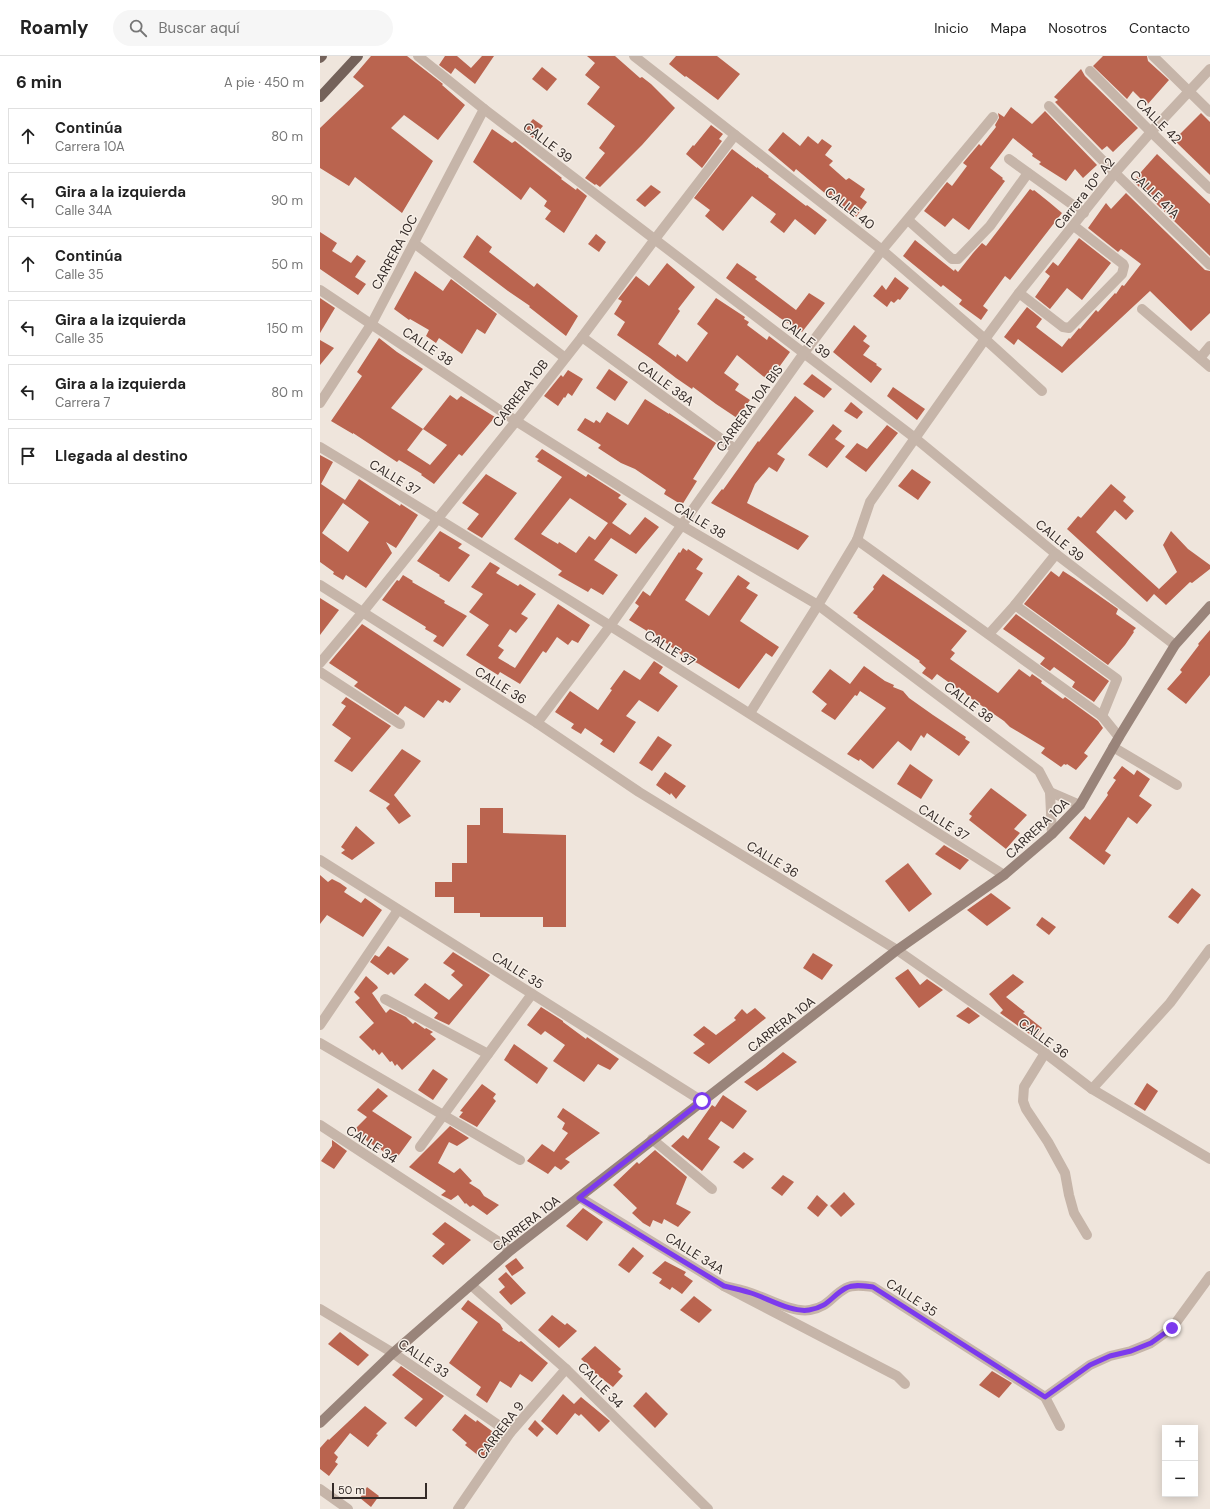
<!DOCTYPE html>
<html lang="es">
<head>
<meta charset="utf-8">
<style>
	:root { --surface:#fff; --page:#f6f6f6; --text:#222; --muted:#767676; --line:#e0e0e0 }
	body { margin:0; font-family:"DM Sans",sans-serif; background:var(--page); color:var(--text) }
	.controls { position:absolute; right:12px; bottom:12px; display:grid; overflow:hidden; border-radius:0px; box-shadow:0 2px 10px #0003 }
	.controls button { width:36px; height:36px; display:grid; place-items:center; padding:0; border:0; border-bottom:1px solid var(--line); background:var(--surface); color:var(--text); font:20px sans-serif }
	.scale { position:absolute; left:12px; bottom:10px; width:95px; box-sizing:border-box; padding-left:4px; border:2px solid #342b28; border-top:0; font-size:11px; line-height:14px; white-space:nowrap; color:#342b28; -webkit-text-stroke:3px #f7efe7; paint-order:stroke }
	.stop { position:absolute; width:12px; height:12px; margin:-9px; border:3px solid #7c3aed; border-radius:50%; background:#fff }
	.stop.end { background:#7c3aed; border-color:#fff; box-shadow:0 1px 4px #0008 }
	.list { margin:0; padding:0; list-style:none }
	h2 { display:flex; justify-content:space-between; align-items:center; height:52px; margin:0; padding:0 16px; font-size:17px }
	h2 small { font-size:13px; font-weight:400; color:var(--muted) }
	.list li { display:grid; grid-template-columns:26px 1fr auto; gap:12px; align-items:center; box-sizing:border-box; height:56px; margin:0 8px 8px; padding:0 8px; border:1px solid var(--line); border-radius:0px }
	.list b { display:block; font-size:15px; white-space:nowrap }
	.list p { margin:0; font-size:13px; white-space:nowrap; color:var(--muted) }
	.list em { font-size:13px; font-style:normal; color:var(--muted) }
	.icon { flex:none; width:22px; height:22px; fill:none; stroke:currentColor; stroke-width:2; stroke-linecap:round; stroke-linejoin:round }
	.map { position:relative; flex:none; width:890px; height:1453px; overflow:hidden }
	header { display:flex; align-items:center; gap:24px; box-sizing:border-box; height:56px; padding:0 20px; background:var(--surface); border-bottom:1px solid var(--line) }
	header strong { font-size:19px }
	nav { display:flex; gap:22px; margin-inline-start:auto; font-size:14px }
	.search { width:280px; height:36px; background:var(--page); display:flex; align-items:center; gap:10px; box-sizing:border-box; padding:0 14px; border-radius:22px; color:var(--muted); font-size:15px }
	main { display:flex }
	aside { flex:1; background:var(--surface) }
	.map>svg:first-child { display:block }
	.building { fill:#ba644f; fill-rule:evenodd }
	.lines { fill:none; stroke-linecap:round; stroke-linejoin:round }
	.street { stroke:#c6b5a9; stroke-width:10 }
	.secondary { stroke:#99847a; stroke-width:10 }
	.primary { stroke:#74625a; stroke-width:10 }
	.route { stroke:#7c3aed; stroke-width:5 }
	.labels { text-anchor:middle; stroke-width:3; stroke-linejoin:round; paint-order:stroke }
	.street-label { font-size:13px; fill:#342b28; stroke:#f7efe7 }
</style>
</head>
<body>
<header>
<strong>Roamly</strong>
<div class="search"><svg class="icon" aria-label="search" viewBox="0 0 24 24"><circle cx="10" cy="10" r="6"/><path d="M15 15l6 6"/></svg>Buscar aquí</div>
<nav><a>Inicio</a><a>Mapa</a><a>Nosotros</a><a>Contacto</a></nav>
</header>
<main>
<aside>
<h2>6 min<small>A pie · 450 m</small></h2>
<ul class="list">
<li><svg class="icon" aria-label="ahead" viewBox="0 0 24 24"><path d="M12 20V5M6 11l6-6 6 6"/></svg><div><b>Continúa</b><p>Carrera 10A</p></div><em>80 m</em></li>
<li><svg class="icon" aria-label="left" viewBox="0 0 24 24"><path d="M17 20v-9H6M10 6l-5 5 5 5"/></svg><div><b>Gira a la izquierda</b><p>Calle 34A</p></div><em>90 m</em></li>
<li><svg class="icon" aria-label="ahead" viewBox="0 0 24 24"><path d="M12 20V5M6 11l6-6 6 6"/></svg><div><b>Continúa</b><p>Calle 35</p></div><em>50 m</em></li>
<li><svg class="icon" aria-label="left" viewBox="0 0 24 24"><path d="M17 20v-9H6M10 6l-5 5 5 5"/></svg><div><b>Gira a la izquierda</b><p>Calle 35</p></div><em>150 m</em></li>
<li><svg class="icon" aria-label="left" viewBox="0 0 24 24"><path d="M17 20v-9H6M10 6l-5 5 5 5"/></svg><div><b>Gira a la izquierda</b><p>Carrera 7</p></div><em>80 m</em></li>
<li><svg class="icon" aria-label="arrive" viewBox="0 0 24 24"><path d="M6 21V4h12l-3 4 3 4H6"/></svg><div><b>Llegada al destino</b></div></li>
</ul>
</aside>
<div class="map">
<svg width="890" height="1453" viewBox="0 0 890 1453">
	<rect width="100%" height="100%" fill="#efe5dc"/>
	<!-- building -->
	<g class="building">
		<polygon points="51,0 87,0 123,28 122,29 145,49 118,84 84,59 71,72 113,105 82,157 35,121 29,130 0,112 0,72 44,30 33,21"/>
		<polygon points="125,0 137,0 151,12 162,0 174,0 155,28 135,12 131,18 119,9"/>
		<polygon points="267,0 295,0 320,22 322,21 331,28 355,52 322,89 280,131 276,128 275,129 265,122 285,97 279,92 295,70 267,48 280,31 265,19 275,7"/>
		<polygon points="356,0 397,0 420,18 398,44 366,20 365,21 349,8"/>
		<polygon points="783,0 827,0 828,5 849,24 827,49 813,35 807,43 773,10"/>
		<polygon points="222,11 237,23 227,35 212,23"/>
		<polygon points="761,13 765,20 818,72 793,96 787,90 782,94 735,46 738,44 734,41"/>
		<polygon points="691,51 712,68 725,55 777,109 763,122 755,113 746,125 719,108 721,106 712,100 713,98 693,82 670,112 683,122 682,123 685,125 649,174 633,162 625,171 604,155 627,126 632,130 647,110 643,107 659,88 661,90 676,71 675,69 679,62 678,57 684,61"/>
		<polygon points="881,57 890,66 890,119 854,84"/>
		<polygon points="213,63 223,70 213,82 203,75"/>
		<polygon points="391,69 403,78 399,83 402,85 382,112 366,98 373,89 374,90"/>
		<polygon points="172,73 192,87 195,85 242,122 241,123 256,134 257,132 267,140 244,177 225,163 231,155 224,150 227,145 210,131 201,144 153,106"/>
		<polygon points="463,76 480,90 488,80 498,88 502,83 512,90 505,99 513,105 509,109 526,124 529,122 545,133 540,141 547,146 536,161 513,144 476,113 474,116 448,94"/>
		<polygon points="412,93 437,112 437,111 449,120 448,121 486,150 487,149 507,164 495,179 475,163 464,177 450,166 456,158 432,140 403,175 385,160 390,154 374,142"/>
		<polygon points="837,98 890,148 890,200 813,125"/>
		<polygon points="331,129 341,136 325,151 316,144"/>
		<polygon points="710,133 713,135 714,134 729,146 742,157 690,224 685,220 663,250 668,254 661,264 639,248 642,244 623,229 621,231 583,200 595,184 634,215 635,213 638,216 653,197 662,187 666,190"/>
		<polygon points="806,137 885,214 890,215 890,257 871,275 830,235 742,317 698,283 694,289 684,281 707,251 722,263 716,271 742,291 749,282 750,283 759,272 760,273 776,254 778,256 795,237 796,238 802,229 804,230 821,208 801,193 798,196 768,172 786,147 791,153"/>
		<polygon points="0,176 17,187 12,195 31,207 37,199 46,205 35,221 46,228 38,239 0,213"/>
		<polygon points="276,178 286,186 279,196 268,188"/>
		<polygon points="157,179 172,191 169,196 214,231 217,227 258,260 246,280 209,251 210,250 188,235 143,201"/>
		<polygon points="759,182 791,207 762,244 747,232 730,253 715,241 730,220 725,216 733,206 738,210"/>
		<polygon points="347,207 375,231 358,253 360,255 338,288 356,301 357,298 367,306 388,277 377,268 396,242 425,261 424,263 429,266 427,269 447,284 449,280 470,296 449,325 417,299 404,317 419,328 415,334 430,344 417,362 396,348 373,331 372,333 356,322 330,302 297,279 305,266 294,258 302,245 298,243 316,220 329,230"/>
		<polygon points="417,207 437,221 435,223 476,254 489,237 505,247 482,276 460,262 406,222"/>
		<polygon points="95,215 123,235 131,223 177,258 165,278 157,273 142,298 119,282 116,287 106,280 109,274 90,263 89,264 74,253"/>
		<polygon points="575,221 589,232 580,244 578,243 574,247 571,245 567,251 553,240 562,229 566,234"/>
		<polygon points="0,242 15,252 0,277"/>
		<polygon points="534,269 547,280 543,285 550,290 543,299 557,308 556,309 562,313 551,327 530,310 513,296"/>
		<polygon points="59,282 77,296 103,313 71,352 103,373 87,394 110,409 127,389 103,373 130,339 137,344 141,340 175,361 142,400 139,398 114,428 101,419 102,418 79,404 77,406 33,377 33,378 11,365 42,320 37,316"/>
		<polygon points="0,284 14,292 0,309"/>
		<polygon points="289,313 308,326 295,345 276,332"/>
		<polygon points="248,314 263,323 252,340 248,337 245,342 244,341 238,350 224,340 241,319 243,321"/>
		<polygon points="492,318 512,333 504,342 483,328"/>
		<polygon points="573,331 605,353 597,364 567,340"/>
		<polygon points="475,340 494,355 457,398 465,403 457,416 449,411 435,428 427,447 489,480 478,494 391,447 402,433 403,434 438,385 439,386"/>
		<polygon points="325,343 349,358 349,357 396,387 373,423 377,425 362,449 344,438 346,434 315,413 301,407 278,392 281,389 257,374 265,362 274,367 276,364 280,367 287,356 308,369"/>
		<polygon points="531,346 543,356 537,363 524,355"/>
		<polygon points="513,368 522,375 515,383 525,390 507,412 488,399"/>
		<polygon points="567,369 578,377 546,416 525,401 537,387 547,393"/>
		<path d="M222 393 266 421 268 418 301 439 298 442 307 448 292 467 310 479 325 461 339 471 316 498 291 482 274 504 298 519 283 539 271 532 268 536 238 519 242 515 194 483 242 421 217 405 219 403 215 401ZM250 442 288 467 275 484 269 480 256 497 239 486 238 488 221 478Z"/>
		<polygon points="0,399 13,406 1,428 25,444 2,477 28,496 49,466 23,447 39,423 80,450 81,448 98,459 76,492 66,486 72,497 46,532 26,519 23,524 13,518 14,516 0,506"/>
		<polygon points="592,413 611,426 598,444 578,430"/>
		<polygon points="166,418 197,437 162,482 147,473 159,458 142,447"/>
		<polygon points="791,428 806,441 803,445 814,455 806,464 795,454 776,476 839,533 837,535 857,516 843,489 851,475 868,493 890,509 890,513 872,527 870,526 846,549 834,538 827,546 747,473 758,460 761,462"/>
		<polygon points="120,475 142,488 138,492 150,499 129,526 119,520 120,519 97,505"/>
		<polygon points="363,492 367,495 368,493 383,503 376,513 383,517 365,544 389,560 418,519 430,527 426,532 438,539 420,565 459,591 452,601 446,597 419,633 379,608 363,600 328,573 327,575 309,564 319,550 315,547 323,535 330,540 359,496 360,497"/>
		<polygon points="170,506 180,512 176,517 198,530 200,528 216,538 201,558 208,562 196,577 190,573 178,590 184,594 178,602 195,612 238,548 270,569 258,587 252,584 248,589 237,581 226,597 223,595 200,628 180,616 178,619 146,599 169,569 149,556 163,538 151,531"/>
		<polygon points="731,515 739,521 743,515 754,522 798,553 796,558 816,572 813,575 814,576 805,589 788,609 704,548"/>
		<polygon points="563,518 647,575 631,594 635,597 630,603 678,637 699,613 710,621 712,618 722,625 721,627 743,643 745,641 778,665 783,672 764,697 768,700 756,714 747,708 746,709 744,708 741,711 721,697 725,692 690,671 684,665 649,641 643,634 638,633 617,618 612,624 602,617 606,612 599,606 600,605 537,561 538,560 533,557 554,533 553,531"/>
		<polygon points="83,519 93,525 92,526 125,545 124,547 147,560 123,591 113,585 117,580 105,573 106,571 62,544 77,524 79,525"/>
		<polygon points="0,542 19,554 0,579"/>
		<polygon points="696,558 789,625 774,646 752,631 755,626 734,611 730,615 720,608 725,602 683,573"/>
		<polygon points="42,568 141,633 130,647 125,644 123,647 118,644 104,662 85,650 78,659 34,630 38,626 9,607"/>
		<polygon points="890,574 890,619 866,648 847,633 862,616 860,614 879,589 878,588"/>
		<polygon points="334,605 343,611 339,617 358,630 338,656 319,644 306,660 316,666 294,697 280,688 283,684 265,672 261,678 251,672 254,668 235,656 250,635 278,654 292,634 290,633 304,614 320,624"/>
		<polygon points="544,610 565,625 574,629 573,631 583,635 589,642 613,659 646,681 645,683 650,686 639,700 607,677 604,682 601,679 591,695 578,685 553,713 540,703 539,705 527,698 566,652 540,635 537,640 535,639 515,664 501,655 507,648 492,636 510,613 530,628"/>
		<polygon points="26,641 71,670 32,716 14,705 31,682 12,669 26,650 21,647"/>
		<polygon points="338,680 352,689 332,715 319,707"/>
		<polygon points="82,693 101,705 74,739 91,760 79,768 66,752 70,748 49,735"/>
		<polygon points="590,708 613,724 601,743 577,728"/>
		<polygon points="802,710 814,719 817,714 830,723 819,740 832,749 817,768 808,761 785,795 791,799 784,809 749,782 765,760 770,764 788,739 787,737 796,724 793,722"/>
		<polygon points="345,716 366,730 356,743 351,737 350,739 336,729"/>
		<polygon points="671,732 707,759 694,773 700,777 686,793 649,764 652,760 649,758"/>
		<polygon points="160,752 183,752 183,777 246,779 246,871 223,871 223,861 160,861 160,857 134,857 134,841 115,841 115,826 132,826 132,807 147,807 147,769 160,769"/>
		<polygon points="36,770 55,787 32,804 21,797 25,794 21,791"/>
		<polygon points="624,789 649,804 640,814 615,798"/>
		<polygon points="588,807 612,838 589,856 565,825"/>
		<polygon points="0,819 8,826 12,823 20,827 27,832 24,836 41,847 45,842 62,854 43,881 7,859 0,868"/>
		<polygon points="872,832 881,839 858,868 848,861"/>
		<polygon points="671,837 691,852 667,870 647,854"/>
		<polygon points="722,861 736,871 729,879 716,869"/>
		<polygon points="68,890 89,903 74,919 71,916 68,919 50,906 55,899 59,901"/>
		<polygon points="133,896 170,919 129,969 114,962 118,957 94,939 105,927 129,944 143,929 131,919 135,915 123,907"/>
		<polygon points="493,897 513,909 502,924 483,912"/>
		<polygon points="588,913 600,929 607,923 623,934 599,952 575,922"/>
		<polygon points="693,918 704,926 686,941 705,956 703,957 722,972 715,982 680,957 683,954 669,938"/>
		<polygon points="46,920 57,930 58,932 52,937 66,957 70,953 86,961 93,968 95,966 105,973 106,972 113,976 110,978 116,983 82,1014 77,1008 75,1010 72,1005 70,1006 62,996 59,999 54,993 53,995 39,981 54,967 35,946 40,942 34,936"/>
		<polygon points="221,951 243,965 243,966 266,983 267,981 299,1003 290,1014 278,1008 264,1026 233,1005 245,989 225,975 221,979 207,969"/>
		<polygon points="648,951 660,960 649,968 636,960"/>
		<polygon points="435,952 446,962 389,1008 373,997 385,988 373,979 384,970 396,979 416,964 414,962 422,953 427,958"/>
		<polygon points="194,988 228,1012 217,1028 184,1004"/>
		<polygon points="463,996 477,1006 437,1035 424,1026 445,1011"/>
		<polygon points="113,1013 128,1023 113,1044 98,1034"/>
		<polygon points="827,1027 838,1035 825,1055 814,1048"/>
		<polygon points="162,1028 176,1038 173,1042 176,1045 157,1071 139,1061 143,1056 140,1055"/>
		<polygon points="58,1032 68,1040 52,1055 92,1081 76,1103 48,1086 35,1073 47,1061 37,1054"/>
		<polygon points="403,1039 427,1055 413,1073 401,1065 388,1083 400,1091 382,1115 351,1090 363,1079 368,1083 392,1049 395,1051"/>
		<polygon points="243,1052 280,1077 245,1103 250,1106 241,1114 235,1110 228,1118 207,1105 222,1088 234,1096 248,1077 242,1073 245,1067 237,1061"/>
		<polygon points="130,1070 149,1082 137,1090 129,1086 118,1107 134,1117 140,1112 152,1125 149,1127 160,1134 164,1140 179,1149 167,1159 153,1149 150,1151 146,1147 145,1148 138,1139 131,1144 121,1139 126,1135 89,1111"/>
		<polygon points="12,1084 27,1095 14,1113 1,1105 12,1090"/>
		<polygon points="335,1094 367,1121 356,1148 371,1156 358,1171 344,1163 342,1168 333,1164 330,1171 323,1167 312,1157 317,1152 293,1129 317,1106 319,1108"/>
		<polygon points="424,1096 434,1103 423,1113 413,1106"/>
		<polygon points="463,1119 474,1126 462,1140 451,1132"/>
		<polygon points="524,1136 535,1148 521,1161 510,1150"/>
		<polygon points="497,1139 508,1149 498,1161 487,1152"/>
		<polygon points="263,1152 283,1166 267,1185 246,1170"/>
		<polygon points="125,1166 151,1184 123,1209 112,1200 125,1188 112,1178"/>
		<polygon points="313,1191 324,1200 309,1217 298,1209"/>
		<polygon points="196,1202 204,1212 192,1220 185,1210"/>
		<polygon points="345,1205 366,1216 364,1219 373,1225 362,1238 352,1231 350,1234 339,1227 342,1223 332,1217"/>
		<polygon points="186,1216 206,1237 191,1249 179,1236 185,1231 178,1223"/>
		<polygon points="374,1240 392,1254 379,1267 360,1254"/>
		<polygon points="148,1244 180,1268 183,1273 182,1274 199,1286 201,1285 228,1307 212,1326 200,1318 191,1332 180,1325 167,1347 156,1339 161,1331 129,1307 158,1266 141,1253"/>
		<polygon points="232,1259 245,1269 247,1267 257,1275 239,1292 218,1274"/>
		<polygon points="20,1276 49,1299 38,1310 8,1288"/>
		<polygon points="275,1290 301,1313 298,1316 303,1320 293,1331 271,1314 272,1313 261,1303"/>
		<polygon points="81,1310 124,1340 96,1371 84,1362 103,1343 72,1319"/>
		<polygon points="672,1315 692,1327 679,1342 659,1329"/>
		<polygon points="326,1336 348,1358 335,1372 313,1350"/>
		<polygon points="243,1338 254,1348 261,1341 290,1365 279,1376 261,1358 259,1360 255,1357 237,1379 221,1365"/>
		<polygon points="45,1350 67,1367 56,1378 58,1379 48,1391 30,1377 14,1397 18,1401 15,1406 18,1408 9,1420 0,1413 0,1392 8,1383 9,1384"/>
		<polygon points="145,1358 156,1366 157,1364 180,1381 164,1404 145,1389 147,1387 132,1374"/>
		<polygon points="215,1364 224,1373 217,1381 208,1373"/>
		<polygon points="47,1431 59,1440 51,1451 40,1442"/>
	</g>
	<g class="lines">
		<!-- street -->
		<g class="street">
			<polyline points="98,0 164,53 595,382 736,498 855,589"/>
			<polyline points="314,0 562,194 665,283 722,335"/>
			<polyline points="833,0 890,56"/>
			<polyline points="770,15 831,76 890,133"/>
			<polyline points="729,50 795,117 890,209"/>
			<polyline points="689,103 764,157"/>
			<polyline points="588,164 632,203 638,203 670,170 708,117"/>
			<polyline points="94,187 244,301"/>
			<polyline points="0,234 196,365 361,469 498,549 719,715 730,736 732,778"/>
			<polyline points="699,237 743,271 749,272 802,218 804,210 803,208 754,170"/>
			<polyline points="822,253 890,311"/>
			<polyline points="262,281 415,393"/>
			<polyline points="880,302 890,290"/>
			<polyline points="0,347 52,267 164,53"/>
			<path d="M0 391C230 530 457 675 684 819"/>
			<polyline points="537,484 782,660 799,681"/>
			<polyline points="0,529 217,667 319,736 577,894 725,997 772,1033 890,1103"/>
			<polyline points="695,549 797,623 782,660"/>
			<polyline points="669,578 695,549 736,498"/>
			<polyline points="0,607 42,557 196,365 262,281 335,183 415,79"/>
			<polyline points="0,616 80,668"/>
			<polyline points="430,657 498,549 537,484 550,446 665,283 699,237 795,117 831,76 890,13"/>
			<polyline points="217,667 290,570 484,297 562,194 673,61"/>
			<polyline points="793,691 857,729"/>
			<polyline points="730,736 760,749"/>
			<polyline points="0,804 382,1045"/>
			<polyline points="65,943 168,998"/>
			<polyline points="0,969 78,854"/>
			<polyline points="0,987 200,1104"/>
			<polyline points="725,997 704,1031 703,1045 706,1053 728,1086 745,1117 749,1139 754,1157 767,1179"/>
			<polyline points="772,1033 850,947 890,893"/>
			<polyline points="0,1069 191,1194"/>
			<polyline points="332,1083 392,1133"/>
			<polyline points="100,1091 212,938"/>
			<polyline points="259,1141 404,1230 577,1320 585,1328"/>
			<polyline points="151,1229 246,1313 388,1453"/>
			<path d="M404 1230C413 1232 422 1234 431 1237 447 1242 472 1257 490 1254 509 1251 511 1240 526 1232 534 1228 544 1230 553 1231L725 1341 740 1370"/>
			<polyline points="0,1253 73,1297 190,1377"/>
			<polyline points="725,1341 770,1309 790,1300 811,1295 831,1287 852,1272 890,1220"/>
			<polyline points="0,1433 28,1453"/>
			<polyline points="138,1453 190,1377 246,1313"/>
		</g>
		<!-- secondary -->
		<polyline class="secondary" points="0,1367 73,1297 191,1194 577,894 684,819 732,778 760,749 799,681 855,589 890,550"/>
		<!-- primary -->
		<g class="primary">
			<polyline points="0,2 2,0"/>
			<polyline points="0,41 38,0"/>
		</g>
	</g>
	<g class="lines">
		<!-- route -->
		<path class="route" d="M382 1045 259 1142 404 1230C413 1232 422 1234 431 1237 447 1242 472 1257 489 1254 509 1251 511 1240 526 1232 534 1228 544 1230 553 1231L725 1341 770 1309 790 1300 811 1295 831 1287 852 1272"/>
	</g>
	<g class="labels">
		<!-- street labels -->
		<g class="street-label">
			<text transform="translate(839 65) rotate(45)" y="5">CALLE 42</text>
			<text transform="translate(228 86) rotate(37)" y="5">CALLE 39</text>
			<text transform="translate(764 137) rotate(-51)" y="5">Carrera 10ª A2</text>
			<text transform="translate(835 138) rotate(44)" y="5">CALLE 41A</text>
			<text transform="translate(530 152) rotate(38)" y="5">CALLE 40</text>
			<text transform="translate(74 196) rotate(-62)" y="5">CARRERA 10C</text>
			<text transform="translate(486 282) rotate(37)" y="5">CALLE 39</text>
			<text transform="translate(108 290) rotate(34)" y="5">CALLE 38</text>
			<text transform="translate(346 327) rotate(36)" y="5">CALLE 38A</text>
			<text transform="translate(200 337) rotate(-52)" y="5">CARRERA 10B</text>
			<text transform="translate(429 352) rotate(-54)" y="5">CARRERA 10A BIS</text>
			<text transform="translate(75 421) rotate(31)" y="5">CALLE 37</text>
			<text transform="translate(380 464) rotate(31)" y="5">CALLE 38</text>
			<text transform="translate(740 484) rotate(39)" y="5">CALLE 39</text>
			<text transform="translate(350 592) rotate(32)" y="5">CALLE 37</text>
			<text transform="translate(181 629) rotate(32)" y="5">CALLE 36</text>
			<text transform="translate(649 646) rotate(37)" y="5">CALLE 38</text>
			<text transform="translate(624 766) rotate(32)" y="5">CALLE 37</text>
			<text transform="translate(717 772) rotate(-43)" y="5">CARRERA 10A</text>
			<text transform="translate(453 803) rotate(31)" y="5">CALLE 36</text>
			<text transform="translate(198 914) rotate(32)" y="5">CALLE 35</text>
			<text transform="translate(461 968) rotate(-38)" y="5">CARRERA 10A</text>
			<text transform="translate(724 982) rotate(36)" y="5">CALLE 36</text>
			<text transform="translate(52 1088) rotate(33)" y="5">CALLE 34</text>
			<text transform="translate(206 1167) rotate(-38)" y="5">CARRERA 10A</text>
			<text transform="translate(375 1197) rotate(32)" y="5">CALLE 34A</text>
			<text transform="translate(592 1241) rotate(33)" y="5">CALLE 35</text>
			<text transform="translate(104 1302) rotate(34)" y="5">CALLE 33</text>
			<text transform="translate(281 1329) rotate(45)" y="5">CALLE 34</text>
			<text transform="translate(180 1374) rotate(-53)" y="5">CARRERA 9</text>
		</g>
	</g>
</svg>
<div class="controls">
<button>+</button>
<button>−</button>
</div>
<div class="scale">50 m</div>
<div class="stop" style="left:382px;top:1045px"></div>
<div class="stop end" style="left:852px;top:1272px"></div>
</div>
</main>
</body>
</html>
